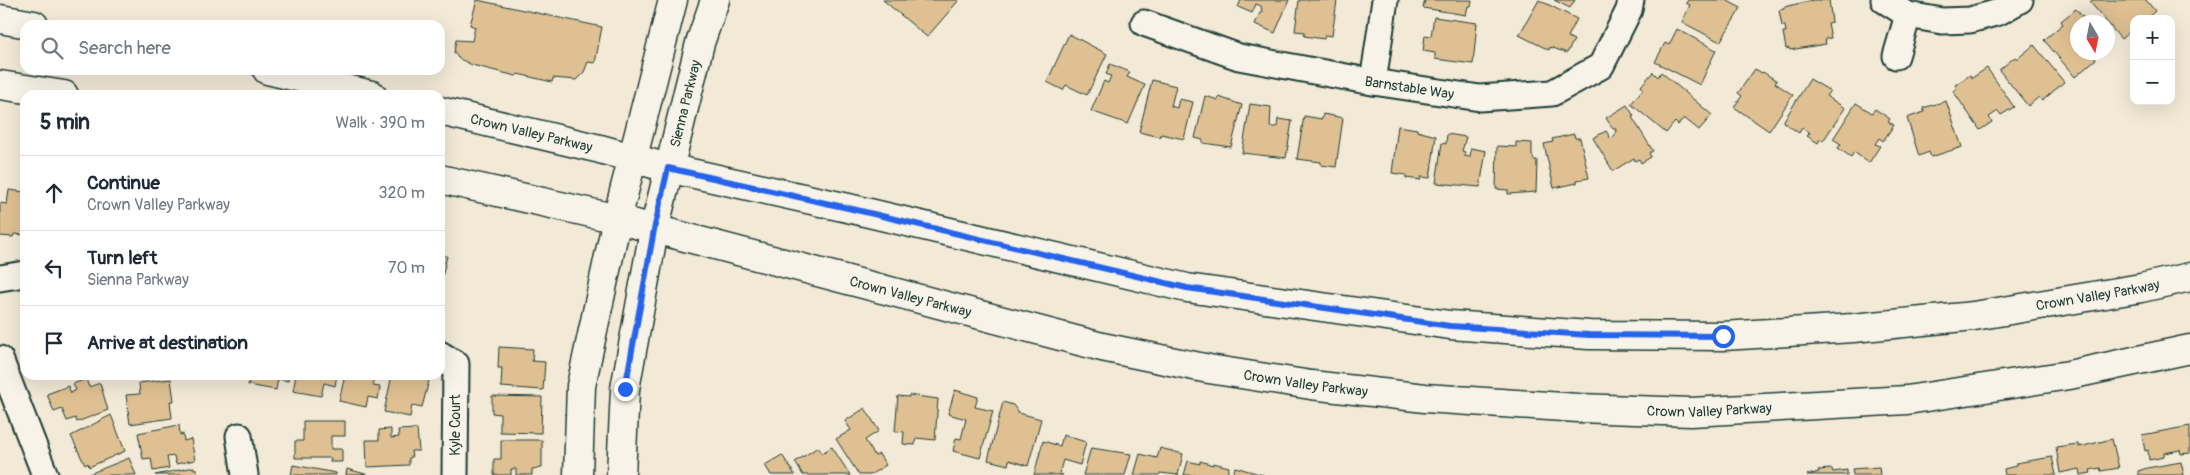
<!DOCTYPE html>
<html lang="en">
<head>
<meta charset="utf-8">
<style>
	:root { --surface:#fff; --page:#f6f6f7; --text:#1f2937; --muted:#747a83; --line:#e0e1e3 }
	body { margin:0; font-family:Pangolin,sans-serif; background:var(--page); color:var(--text) }
	.controls { position:absolute; right:15px; top:15px; display:grid; overflow:hidden; border-radius:10px; box-shadow:0 5px 20px #0002 }
	.controls button { width:45px; height:45px; display:grid; place-items:center; padding:0; border:0; border-bottom:1px solid var(--line); background:var(--surface); color:var(--text); font:25px sans-serif }
	.compass { position:absolute; left:2070px; top:15px; width:45px; height:45px; border-radius:50%; background:var(--surface); box-shadow:0 5px 20px #0002; rotate:170deg }
	.stop { position:absolute; width:15px; height:15px; margin:-11px; border:4px solid #2563eb; border-radius:50%; background:#fff }
	.stop.end { background:#2563eb; border-color:#fff; box-shadow:0 1px 5px #0008 }
	.list { margin:0; padding:0; list-style:none }
	h2 { display:flex; justify-content:space-between; align-items:center; height:65px; margin:0; padding:0 20px; font-size:21px }
	h2 small { font-size:16px; font-weight:400; color:var(--muted) }
	.list li { display:grid; grid-template-columns:32px 1fr auto; gap:15px; align-items:center; box-sizing:border-box; height:75px; padding:0 20px; border-top:1px solid var(--line) }
	.list b { display:block; font-size:19px; white-space:nowrap }
	.list p { margin:0; font-size:16px; white-space:nowrap; color:var(--muted) }
	.list em { font-size:16px; font-style:normal; color:var(--muted) }
	.icon { flex:none; width:28px; height:28px; fill:none; stroke:currentColor; stroke-width:2; stroke-linecap:round; stroke-linejoin:round }
	.map { position:relative; flex:none; width:2190px; height:475px; overflow:hidden }
	.search { position:absolute; background:var(--surface); box-shadow:0 5px 20px #0002; left:20px; top:20px; width:425px; height:55px; display:flex; align-items:center; gap:12px; box-sizing:border-box; padding:0 18px; border-radius:15px; color:var(--muted); font-size:19px }
	.panel { position:absolute; background:var(--surface); box-shadow:0 5px 20px #0002; left:20px; top:90px; width:425px; height:290px; border-radius:15px }
	.map>svg:first-child { display:block }
	.building { fill:#dfc092; stroke:#1f3d34 }
	.lines { fill:none; stroke-linecap:round; stroke-linejoin:round }
	.minor-casing { stroke:#1f3d34; stroke-width:29 }
	.secondary-casing { stroke:#1f3d34; stroke-width:31 }
	.primary-casing { stroke:#1f3d34; stroke-width:31 }
	.minor { stroke:#f7f3e8; stroke-width:25 }
	.secondary { stroke:#f7f3e8; stroke-width:28 }
	.primary { stroke:#f7f3e8; stroke-width:28 }
	.route { stroke:#2563eb; stroke-width:6 }
	.labels { text-anchor:middle; stroke-width:5; stroke-linejoin:round; paint-order:stroke }
	.street-label { font-size:14px; fill:#1f3d34; stroke:#f7f3e8 }
</style>
</head>
<body>
<div class="map">
<svg width="2190" height="475" viewBox="0 0 2190 475">
	<rect width="100%" height="100%" fill="#f2e9d7"/>
	<filter id="ink" filterUnits="userSpaceOnUse"><feTurbulence type="fractalNoise" baseFrequency=".02" numOctaves="2"/><feDisplacementMap in="SourceGraphic" scale="10" xChannelSelector="R" yChannelSelector="G"/><feConvolveMatrix kernelMatrix="1 2 1 2 8 2 1 2 1" color-interpolation-filters="sRGB"/></filter>
	<g filter="url(#ink)">
		<!-- building -->
		<g class="building">
			<polygon points="477,0 602,27 595,63 588,62 584,72 576,80 553,78 552,82 518,74 516,76 472,65 458,58 454,52 456,40 472,41 475,27 470,25"/>
			<polygon points="883,0 959,0 927,37"/>
			<polygon points="1241,0 1289,0 1275,33 1255,24 1260,13 1262,12 1261,6 1256,4 1252,13 1238,7"/>
			<polygon points="1299,0 1337,0 1332,36 1325,35 1324,39 1304,36 1305,32 1295,31"/>
			<polygon points="1425,0 1472,0 1471,6 1468,6 1466,15 1423,8"/>
			<polygon points="1539,0 1577,19 1568,37 1574,40 1567,53 1550,47 1549,50 1519,35"/>
			<polygon points="1554,0 1575,0 1570,8"/>
			<polygon points="1688,0 1726,0 1741,8 1720,42 1682,22 1690,5 1686,3"/>
			<polygon points="1813,0 1829,0 1832,22 1828,23 1831,38 1825,39 1826,44 1790,50 1789,48 1786,49 1783,32 1786,32 1785,26 1782,26 1779,10 1784,9 1784,7"/>
			<polygon points="2092,0 2146,0 2155,11 2146,19 2134,19 2134,28 2121,39 2090,2"/>
			<polygon points="2076,9 2087,22 2078,22 2078,52 2098,52 2093,56 2096,59 2075,77 2044,40 2063,24 2061,21"/>
			<polygon points="1434,17 1477,23 1473,64 1435,59 1435,53 1423,51 1425,35 1431,36"/>
			<polygon points="1677,29 1716,50 1700,85 1655,62 1665,43 1669,45"/>
			<polygon points="1069,34 1107,54 1087,95 1066,85 1063,90 1047,82"/>
			<polygon points="2034,45 2064,82 2042,101 2039,97 2028,106 1999,70 2015,57 2017,59"/>
			<polygon points="1110,64 1130,72 1127,77 1145,85 1128,124 1091,111 1104,81 1108,83 1111,76 1106,74"/>
			<polygon points="1987,68 2014,107 2001,115 1998,111 1989,117 1992,122 1980,130 1953,91 1957,88 1955,85 1970,75 1972,78"/>
			<polygon points="1755,69 1762,73 1763,72 1777,81 1775,83 1793,95 1769,131 1734,107 1742,96 1738,93"/>
			<polygon points="1653,72 1658,77 1661,72 1712,115 1699,130 1684,118 1678,125 1675,122 1666,133 1631,104 1643,89 1641,86"/>
			<polygon points="1810,79 1830,91 1826,96 1845,108 1823,141 1820,139 1818,143 1807,136 1810,133 1802,128 1799,133 1783,122"/>
			<polygon points="1152,80 1176,86 1171,106 1177,108 1179,99 1193,102 1184,139 1161,134 1160,137 1139,132"/>
			<polygon points="1205,96 1218,100 1219,97 1242,105 1231,147 1203,143 1203,140 1195,138"/>
			<polygon points="1946,101 1962,147 1931,157 1929,152 1919,156 1907,118 1924,112 1923,108"/>
			<polygon points="1856,103 1872,113 1875,109 1890,119 1888,122 1894,125 1883,141 1879,138 1875,144 1880,146 1869,163 1854,152 1851,157 1838,148 1841,144 1833,139"/>
			<polygon points="1250,104 1271,107 1270,127 1277,127 1278,119 1292,121 1286,158 1242,153"/>
			<polygon points="1627,105 1634,116 1632,117 1653,151 1649,153 1651,157 1641,163 1639,159 1635,161 1634,158 1613,171 1593,138 1606,131 1611,139 1615,135 1616,129 1613,129 1606,118"/>
			<polygon points="1323,114 1343,118 1336,167 1321,165 1321,162 1297,159 1304,116 1322,119"/>
			<polygon points="1398,126 1417,129 1417,131 1436,136 1430,178 1421,177 1421,180 1406,178 1406,175 1392,173"/>
			<polygon points="1447,134 1466,137 1462,151 1465,152 1464,156 1470,157 1471,148 1486,151 1480,187 1436,183 1442,143 1446,144"/>
			<polygon points="1574,134 1575,138 1580,138 1589,178 1577,180 1577,183 1554,188 1544,144 1553,142 1552,139"/>
			<polygon points="1516,142 1532,143 1532,154 1534,160 1537,160 1536,192 1508,194 1508,190 1496,189 1497,146 1516,147"/>
			<polygon points="9,190 25,192 25,235 14,234 13,237 0,236 0,203 7,204"/>
			<polygon points="440,255 447,256 440,286"/>
			<polygon points="499,347 533,349 532,361 545,362 543,390 501,387 502,368 498,368"/>
			<polygon points="250,375 289,375 288,381 278,379 276,390 248,385"/>
			<polygon points="296,375 337,375 335,386 324,383 321,396 293,391"/>
			<polygon points="345,375 383,375 382,380 375,378 373,386 380,387 378,399 368,397 366,407 339,401"/>
			<polygon points="392,375 423,375 430,377 422,407 412,405 410,417 384,412"/>
			<polygon points="86,379 89,387 100,383 108,410 77,422 75,418 67,421 62,409 54,412 47,394 68,386 71,393 76,390 73,384"/>
			<polygon points="171,379 174,401 170,401 172,418 130,424 126,395 140,394 139,383"/>
			<polygon points="955,390 978,397 975,407 993,411 980,458 953,451 956,438 961,439 966,419 948,414"/>
			<polygon points="909,395 938,399 935,440 916,438 915,445 903,444 904,432 895,431 898,396 909,397"/>
			<polygon points="492,396 542,397 541,433 500,432 500,414 492,413"/>
			<polygon points="1003,402 1013,405 1019,413 1041,419 1028,466 1009,460 1008,465 988,460"/>
			<polygon points="865,408 879,431 865,440 875,456 879,454 886,465 870,475 859,475 836,439 851,430 845,421"/>
			<polygon points="111,415 125,451 89,467 88,463 85,465 71,436"/>
			<polygon points="303,421 345,421 345,436 331,436 331,449 342,449 342,462 330,462 331,458 295,458 295,441 303,441"/>
			<polygon points="179,425 180,435 183,434 184,441 191,439 195,460 176,464 174,456 167,457 169,468 153,471 151,458 143,459 138,433"/>
			<polygon points="2190,426 2190,453 2181,454 2180,450 2164,453 2164,457 2149,460 2148,450 2145,451 2142,435"/>
			<polygon points="391,429 391,438 399,437 398,430 417,429 419,451 411,451 412,457 409,458 409,465 367,467 366,440 379,440 379,430"/>
			<polygon points="1063,435 1086,442 1080,465 1063,460 1059,474 1063,475 1034,475 1043,441 1060,446"/>
			<polygon points="2112,439 2119,468 2101,471 2100,468 2090,470 2091,473 2080,475 2079,469 2060,473 2056,447 2078,444 2079,447"/>
			<polygon points="501,440 542,440 542,468 532,469 532,475 516,475 516,469 511,469 511,475 494,475 494,459 501,459"/>
			<polygon points="818,447 822,453 832,447 850,475 803,475 795,462"/>
			<polygon points="1091,448 1131,454 1125,475 1083,475"/>
			<polygon points="1160,448 1183,454 1178,475 1160,473 1159,475 1134,475 1140,454 1157,458"/>
			<polygon points="782,455 795,475 771,475 765,465"/>
			<polygon points="2052,457 2056,475 2005,475 2004,469 2016,466 2016,463"/>
			<polygon points="129,458 136,475 90,475 89,474"/>
			<polygon points="1188,461 1200,464 1200,461 1213,465 1213,463 1229,467 1227,475 1184,475"/>
			<polygon points="2181,462 2184,475 2139,475 2138,471 2147,468"/>
			<polygon points="293,465 336,473 336,475 291,475"/>
			<polygon points="194,467 194,469 197,469 198,475 155,475"/>
			<polygon points="1235,467 1263,475 1233,475"/>
			<polygon points="1879,467 1880,475 1853,475 1852,469"/>
			<polygon points="347,469 369,475 346,475"/>
			<polygon points="1832,469 1833,472 1847,470 1847,475 1807,475 1819,472 1818,470"/>
		</g>
		<g class="lines">
			<!-- minor casing -->
			<g class="minor-casing">
				<g id="minor">
					<polyline points="1884,0 1908,15 1942,21 1970,20 1999,12 2020,0"/>
					<path id="s1" d="M1144 23 1239 57 1373 82 1480 98 1552 93 1601 66 1629 10 1631 0"/>
					<polyline points="1896,56 1908,15"/>
					<polyline points="1373,82 1385,0"/>
					<polyline points="0,278 25,274"/>
					<polyline points="440,354 456,364 455,475"/>
					<polyline points="0,359 45,475"/>
					<polyline points="239,436 245,475"/>
				</g>
			</g>
			<!-- secondary casing -->
			<g class="secondary-casing">
				<g id="secondary">
					<polyline points="578,475 581,386 617,219 673,0"/>
					<path id="s2" d="M621 475 625 389 654 230 700 43 715 0"/>
				</g>
			</g>
			<!-- primary casing -->
			<g class="primary-casing">
				<g id="primary">
					<polyline points="0,19 34,25"/>
					<polyline points="267,70 372,95"/>
					<polyline points="0,85 64,95"/>
					<path id="s3" d="M440 111 600 149 668 168 848 208 1187 288 1450 325 1589 335 1723 336 1853 328 1974 316 2141 288 2190 277"/>
					<path id="s4" d="M440 179 609 217 1102 347 1209 369 1311 385 1425 398 1578 408 1691 412 1907 400 2069 375 2190 349"/>
				</g>
			</g>
			<!-- minor -->
			<use href="#minor" class="minor"/>
			<!-- secondary -->
			<use href="#secondary" class="secondary"/>
			<!-- primary -->
			<use href="#primary" class="primary"/>
		</g>
	</g>
	<g class="lines" filter="url(#ink)">
		<!-- route -->
		<polyline class="route" points="625,389 654,230 668,168 848,208 1187,288 1450,326 1589,335 1723,336"/>
	</g>
	<g class="labels">
		<!-- street labels -->
		<g class="street-label">
			<text dy="5" stroke="none"><textPath href="#s1" startOffset="274">Barnstable Way</textPath></text>
			<text dy="5" stroke="none"><textPath href="#s2" startOffset="378">Sienna Parkway</textPath></text>
			<text dy="5" stroke="none"><textPath href="#s3" startOffset="94">Crown Valley Parkway</textPath></text>
			<text dy="5" stroke="none"><textPath href="#s3" startOffset="1684">Crown Valley Parkway</textPath></text>
			<text dy="5" stroke="none"><textPath href="#s4" startOffset="485">Crown Valley Parkway</textPath></text>
			<text dy="5" stroke="none"><textPath href="#s4" startOffset="890">Crown Valley Parkway</textPath></text>
			<text dy="5" stroke="none"><textPath href="#s4" startOffset="1295">Crown Valley Parkway</textPath></text>
			<text transform="translate(455 425) rotate(-90)" y="5">Kyle Court</text>
		</g>
	</g>
</svg>
<div class="controls">
<button>+</button>
<button>−</button>
</div>
<svg class="compass" viewBox="-18 -18 36 36"><path d="M0-13l5 13h-10z" fill="#e53935"/><path d="M0 13l5-13h-10z" fill="#747a83"/></svg>
<div class="stop" style="left:1723px;top:336px"></div>
<div class="stop end" style="left:625px;top:389px"></div>
<div class="search"><svg class="icon" aria-label="search" viewBox="0 0 24 24"><circle cx="10" cy="10" r="6"/><path d="M15 15l6 6"/></svg>Search here</div>
<section class="panel">
<h2>5 min<small>Walk · 390 m</small></h2>
<ul class="list">
<li><svg class="icon" aria-label="ahead" viewBox="0 0 24 24"><path d="M12 20V5M6 11l6-6 6 6"/></svg><div><b>Continue</b><p>Crown Valley Parkway</p></div><em>320 m</em></li>
<li><svg class="icon" aria-label="left" viewBox="0 0 24 24"><path d="M17 20v-9H6M10 6l-5 5 5 5"/></svg><div><b>Turn left</b><p>Sienna Parkway</p></div><em>70 m</em></li>
<li><svg class="icon" aria-label="arrive" viewBox="0 0 24 24"><path d="M6 21V4h12l-3 4 3 4H6"/></svg><div><b>Arrive at destination</b></div></li>
</ul>
</section>
</div>
</body>
</html>
